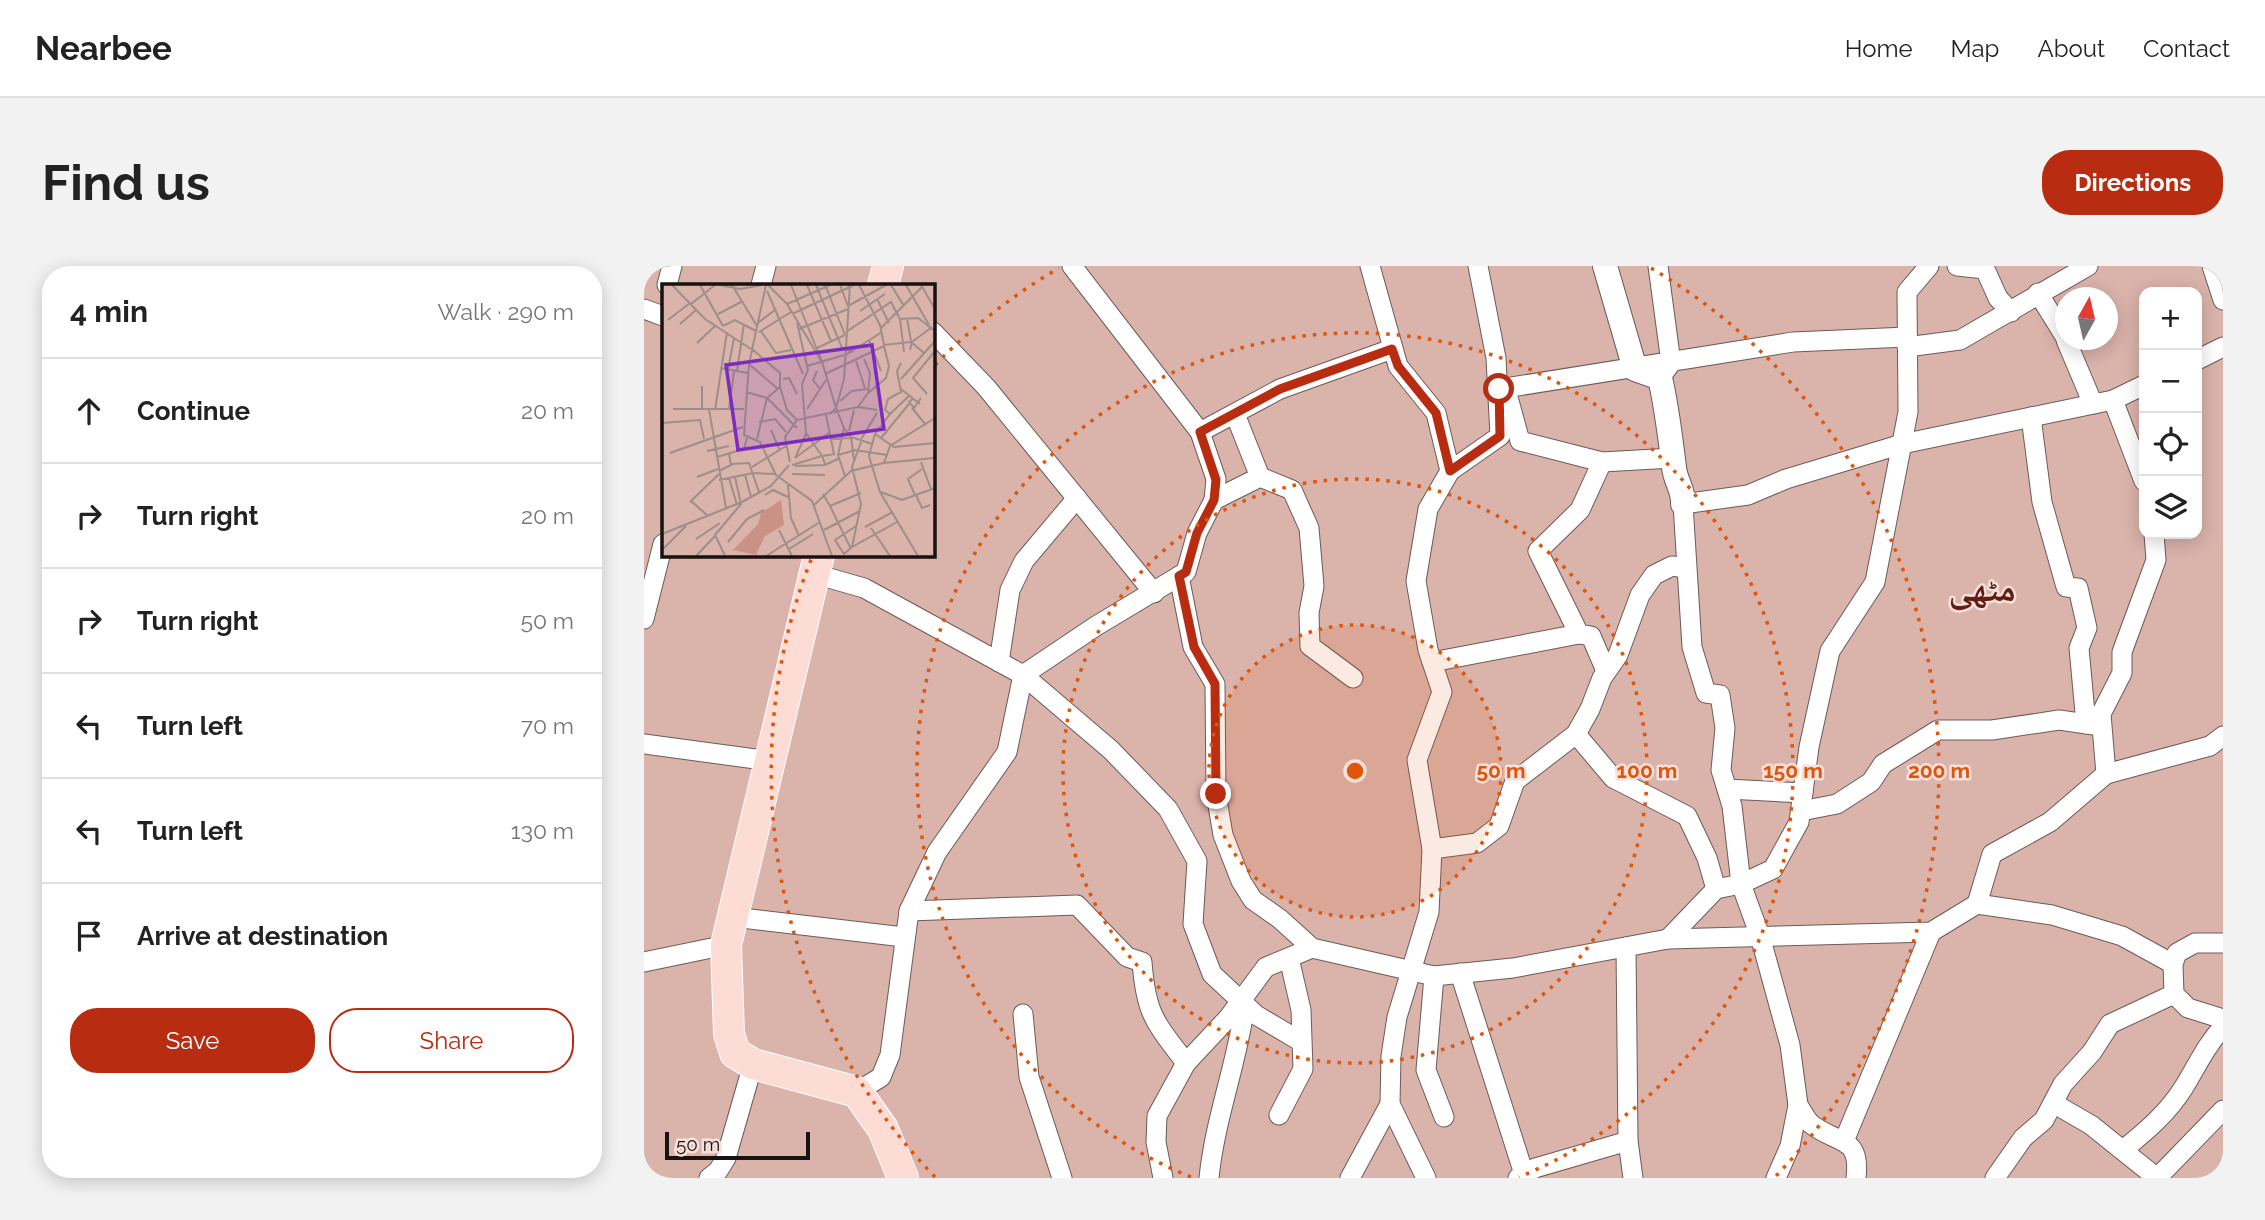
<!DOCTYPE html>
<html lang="en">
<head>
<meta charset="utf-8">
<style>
	:root { --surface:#fff; --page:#f2f2f2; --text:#222; --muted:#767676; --line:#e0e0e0; --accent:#b82c11 }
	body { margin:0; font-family:Raleway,"Noto Naskh Arabic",sans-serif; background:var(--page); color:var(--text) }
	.controls { position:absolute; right:21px; top:21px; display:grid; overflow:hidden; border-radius:14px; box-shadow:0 4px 18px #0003 }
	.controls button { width:63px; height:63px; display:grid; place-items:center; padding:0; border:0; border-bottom:2px solid var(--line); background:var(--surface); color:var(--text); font:35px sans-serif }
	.compass { position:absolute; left:1411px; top:21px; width:63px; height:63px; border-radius:50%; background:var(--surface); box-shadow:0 4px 18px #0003; rotate:8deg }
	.scale { position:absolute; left:21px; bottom:18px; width:145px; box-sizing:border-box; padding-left:7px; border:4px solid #191210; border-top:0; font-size:19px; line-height:24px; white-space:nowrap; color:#191210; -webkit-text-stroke:5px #f7e0db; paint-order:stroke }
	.stop { position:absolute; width:21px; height:21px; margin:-16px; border:5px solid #b82c11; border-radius:50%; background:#fff }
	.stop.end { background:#b82c11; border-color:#fff; box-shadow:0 2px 7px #0008 }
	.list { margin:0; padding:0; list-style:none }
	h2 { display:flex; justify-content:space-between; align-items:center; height:91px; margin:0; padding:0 28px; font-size:30px }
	h2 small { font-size:23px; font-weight:400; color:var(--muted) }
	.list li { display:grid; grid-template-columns:46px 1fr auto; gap:21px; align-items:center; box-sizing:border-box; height:105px; padding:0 28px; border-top:2px solid var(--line) }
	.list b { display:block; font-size:26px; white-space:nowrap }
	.list em { font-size:23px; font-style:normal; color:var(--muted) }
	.actions { display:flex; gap:14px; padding:21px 28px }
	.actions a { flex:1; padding:16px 0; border:2px solid var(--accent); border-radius:28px; text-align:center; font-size:24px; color:var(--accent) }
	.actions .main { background:var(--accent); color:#fff }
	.icon { flex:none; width:38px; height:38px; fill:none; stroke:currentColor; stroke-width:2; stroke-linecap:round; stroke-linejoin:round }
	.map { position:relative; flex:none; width:1579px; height:912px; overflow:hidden; border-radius:28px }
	header { display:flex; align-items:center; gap:42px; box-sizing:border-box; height:98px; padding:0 35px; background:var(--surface); border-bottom:2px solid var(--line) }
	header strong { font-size:33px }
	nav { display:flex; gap:38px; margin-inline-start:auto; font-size:24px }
	.intro { display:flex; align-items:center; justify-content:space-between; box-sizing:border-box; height:168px; padding:0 42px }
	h1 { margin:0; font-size:49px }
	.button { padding:18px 32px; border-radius:28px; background:var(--accent); color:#fff; font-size:24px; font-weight:700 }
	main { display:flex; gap:42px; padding:0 42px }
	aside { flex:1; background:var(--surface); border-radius:28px; box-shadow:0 4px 18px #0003 }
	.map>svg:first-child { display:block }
	.green { fill:#dab3ab; fill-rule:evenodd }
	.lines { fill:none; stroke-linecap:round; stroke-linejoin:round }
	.minor-casing { stroke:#6e5a56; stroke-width:21 }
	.tertiary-casing { stroke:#6e5a56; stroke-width:26 }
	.primary-casing { stroke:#fff; stroke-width:32 }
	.minor { stroke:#fff; stroke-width:19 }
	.tertiary { stroke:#fff; stroke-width:24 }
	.primary { stroke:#fcdcd5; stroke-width:30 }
	.route { stroke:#b82c11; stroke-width:9 }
	.ring { fill:none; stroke:#de550c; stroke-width:3.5; stroke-dasharray:3.5 7 }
	.labels { text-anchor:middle; stroke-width:5; stroke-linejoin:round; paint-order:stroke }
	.town-label { font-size:35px; font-weight:bold; fill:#611e11; stroke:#f7e0db }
	.inset-road { fill:none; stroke:#9e8e8a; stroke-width:2 }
	.view { fill:#7b2cbf; fill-opacity:0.15; stroke:#7b2cbf; stroke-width:3.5 }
	.inset-edge { fill:none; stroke:#191210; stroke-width:3.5 }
	.centre { fill:#de550c; stroke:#f7e0db; stroke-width:3.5 }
	.ring-label { font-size:21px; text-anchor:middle; font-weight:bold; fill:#de550c; stroke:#f7e0db; stroke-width:5; stroke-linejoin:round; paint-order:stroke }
</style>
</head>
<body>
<header>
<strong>Nearbee</strong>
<nav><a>Home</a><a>Map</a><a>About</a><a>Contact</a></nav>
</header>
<div class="intro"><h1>Find us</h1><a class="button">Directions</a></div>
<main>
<aside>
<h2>4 min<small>Walk · 290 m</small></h2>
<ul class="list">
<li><svg class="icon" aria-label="ahead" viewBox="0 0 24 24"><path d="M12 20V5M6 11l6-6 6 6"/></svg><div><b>Continue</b></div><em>20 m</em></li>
<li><svg class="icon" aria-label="right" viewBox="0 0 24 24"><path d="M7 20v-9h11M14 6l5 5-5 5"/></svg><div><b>Turn right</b></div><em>20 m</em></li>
<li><svg class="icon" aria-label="right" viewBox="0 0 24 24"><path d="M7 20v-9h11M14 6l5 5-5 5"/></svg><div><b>Turn right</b></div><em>50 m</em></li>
<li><svg class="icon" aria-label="left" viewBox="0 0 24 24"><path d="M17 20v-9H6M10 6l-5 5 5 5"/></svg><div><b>Turn left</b></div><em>70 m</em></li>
<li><svg class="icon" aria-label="left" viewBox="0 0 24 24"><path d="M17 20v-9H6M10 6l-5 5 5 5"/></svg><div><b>Turn left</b></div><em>130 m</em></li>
<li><svg class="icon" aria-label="arrive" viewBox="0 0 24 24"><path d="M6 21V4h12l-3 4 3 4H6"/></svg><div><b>Arrive at destination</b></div></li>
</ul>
<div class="actions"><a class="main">Save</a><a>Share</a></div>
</aside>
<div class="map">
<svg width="1579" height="912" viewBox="0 0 1579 912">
	<rect width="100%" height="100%" fill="#f7e0db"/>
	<!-- green -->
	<path class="green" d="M0 0H1579V912H0ZM19 19H289V289H19ZM1500 26H1553V268H1500ZM1422 32H1464V74H1422Z"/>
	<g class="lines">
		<!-- minor casing -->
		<g class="minor-casing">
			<g id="minor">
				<polyline points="428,0 556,166 572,213 570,234 553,267 542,306 452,360 379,409 467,484 524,543 553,595 549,658 568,708 612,749 656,775"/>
				<polyline points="726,0 754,100 792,147 806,205"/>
				<polyline points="1014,0 1027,97 1019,108"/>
				<polyline points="1313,0 1341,3 1354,32 1367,46"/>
				<polyline points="1568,0 1579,34"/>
				<polyline points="23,19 28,0"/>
				<polyline points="117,19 122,0"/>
				<polyline points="1394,27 1422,72"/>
				<polyline points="0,43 19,50"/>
				<polyline points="289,66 342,121 510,327"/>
				<polyline points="1422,74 1449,138"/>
				<polyline points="1263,81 1316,74 1444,0"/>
				<polyline points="1553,94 1579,81"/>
				<polyline points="855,123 1149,76 1263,71"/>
				<polyline points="862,124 876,175 958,196 1029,192"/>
				<polyline points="1469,134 1500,215"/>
				<polyline points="591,148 616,211"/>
				<polyline points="1387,151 1398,236 1422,321 1434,322 1443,362 1435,382 1442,458"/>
				<polyline points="556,166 636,123 748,83"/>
				<polyline points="958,196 936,244 894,285 935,368 947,370 962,405"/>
				<polyline points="570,234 616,211 648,224 665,262 670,320 665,347 666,380 709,412"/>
				<polyline points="171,308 220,322 379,409 363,486 293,586 265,645 246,789 237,811 213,826"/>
				<polyline points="535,310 549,381 571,418 572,528 579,569 597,615 609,634 636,653 668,682 790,710 869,702 1024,673 1287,666 1333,638 1408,649 1478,670 1529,698"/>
				<polyline points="0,353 19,278"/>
				<polyline points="355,396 366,324 380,295 433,232"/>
				<polyline points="788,396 935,368"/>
				<polyline points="932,468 969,512 1043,550 1063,592 1072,623"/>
				<polyline points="0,478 126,495"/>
				<polyline points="1462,508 1566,480 1579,470"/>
				<polyline points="1083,523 1159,527"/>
				<polyline points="1157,545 1193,538 1227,516 1239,498 1294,464 1348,464 1415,454 1457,460"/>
				<polyline points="788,583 833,577 855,560 871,515 932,468 946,443 958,412 974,389 996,329 1010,309 1028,300 1042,302"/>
				<polyline points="1333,638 1348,588 1406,556 1462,508 1457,448 1478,407 1478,386 1512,294 1510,268"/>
				<path d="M265 645 433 639 483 691 498 696C502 749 511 756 542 797"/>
				<polyline points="89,651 260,671"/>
				<polyline points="1024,673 1072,623 1097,618 1088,540 1077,504 1081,462 1076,429 1062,427 1048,381 1039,238 1104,229 1142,213 1258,178 1469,134 1500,119"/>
				<polyline points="1579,677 1551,677 1533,687 1529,698 1530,728 1544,742 1579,753"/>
				<polyline points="982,681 984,875 989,912"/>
				<polyline points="0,696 82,679"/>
				<polyline points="816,707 880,908"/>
				<polyline points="790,710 782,804 800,851"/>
				<polyline points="379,748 385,811 418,912"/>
				<polyline points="1409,837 1447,859 1513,912"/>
				<path d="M1154 839C1158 845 1162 853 1167 858 1194 879 1217 869 1212 912"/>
				<polyline points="635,849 659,803 657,744 645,692"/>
				<polyline points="1200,875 1287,666"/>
				<path d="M1479 884C1502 865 1524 847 1540 821 1553 800 1562 779 1579 761"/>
				<polyline points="65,912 74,905 82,892 109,798"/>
				<polyline points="519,912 512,876 513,850 542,797 585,751 622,701 668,682"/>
				<path d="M565 912C571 852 593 798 601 739"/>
				<polyline points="706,912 746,838"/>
				<polyline points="782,912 746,838 747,790 753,751 785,646 788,583 773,494 798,426 784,384 772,315 784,243 806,205 856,170 852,92 834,0"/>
				<polyline points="874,912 891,902 984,875"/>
				<polyline points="1132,912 1146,880 1154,839 1146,779 1116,670 1097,618 1129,603 1155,556 1165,481 1186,385 1231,316 1264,146 1263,26 1285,0"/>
				<polyline points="1351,912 1379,872 1400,854 1419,818 1448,786 1466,758 1530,728"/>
				<polyline points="1513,912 1579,844"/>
			</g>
		</g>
		<!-- tertiary casing -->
		<g class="tertiary-casing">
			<path id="tertiary" d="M961 0 991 103 1016 112C1023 142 1026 170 1030 201 1031 215 1040 224 1039 238"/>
		</g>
		<!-- primary casing -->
		<g class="primary-casing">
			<g id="primary">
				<polyline points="239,19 244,0"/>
				<polyline points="175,289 82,679 85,768 91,787 109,798 213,826 239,863 259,912"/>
			</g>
		</g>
		<!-- minor -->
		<use href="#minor" class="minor"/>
		<!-- tertiary -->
		<use href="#tertiary" class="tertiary"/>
		<!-- primary -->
		<use href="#primary" class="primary"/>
	</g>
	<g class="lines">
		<!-- route -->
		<polyline class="route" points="572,528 571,418 550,381 535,310 542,306 553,267 570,234 572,214 556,166 636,123 748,83 754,100 792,147 806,205 856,170 855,123"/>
	</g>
	<!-- distance rings -->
	<circle cx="711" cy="505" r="146" fill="#de550c" fill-opacity=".12"/>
	<g class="ring">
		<circle cx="711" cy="505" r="146"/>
		<circle cx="711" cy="505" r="292"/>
		<path d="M547 911A438 438 0 1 1 875 911"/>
		<path d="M291 911A584 584 0 0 1 168 291M291 99A584 584 0 0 1 415 2M1007 2A584 584 0 0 1 1131 911"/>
	</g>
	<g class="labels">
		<!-- town labels -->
		<g class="town-label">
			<text x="1338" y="335">مٹھی</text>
		</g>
	</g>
	<!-- overview -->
	<g transform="translate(18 18)">
		<rect width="273" height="273" fill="#f7e0db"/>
		<path d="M0 1H273V272H0Z" fill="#dab3ab"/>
		<path d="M119 216 122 241 103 252 94 271 71 266 96 240 99 229Z" fill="#ca9185"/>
		<path class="inset-road" d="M10 1 43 35 89 65M38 1 61 42M58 1 78 5 100 1M70 1 95 42M104 1 87 80 82 151 98 158 114 191 150 217 170 272M106 1 125 20 160 78 174 124 168 130M129 1 160 78M145 1 169 57M154 1 180 64 191 68M178 1 186 22 224 1M197 1 218 41 222 61 249 58 262 69M229 1 242 22M244 1 267 41M259 1 273 25M164 3 183 51M105 7 141 90M215 15 227 39M29 20 53 1M125 20 168 1M198 27 223 10M56 30 79 18M130 30 192 1M245 34 249 57M238 35 256 34 273 47M6 36 28 19M96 39 114 25M18 40 34 26M61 42 73 36 94 47M219 44 260 3M137 45 186 25M99 47 114 69 129 66M97 48 129 28M184 48 229 18 238 35 242 68M207 56 219 87M35 59 53 42M155 64 183 51M90 65 118 89V103L105 114 135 144M248 66 250 58 270 43M182 72 220 48M194 77 203 104M239 79 235 87 239 108 226 115 223 126 228 130 213 150 207 172 218 208 256 272M87 80 116 105M145 82 182 71M58 84 86 89M66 86 72 54M75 87 82 40M155 87 151 96 158 105M163 90 222 62M121 95 127 94 135 110M239 95 273 57M40 102V125M118 103 125 126 135 136 196 123 215 126M239 105 258 120M84 108 105 114 95 155M206 109 224 94 227 82 222 62M265 110 251 94 273 67M252 114 247 118 252 124 259 114M178 117 190 107 205 105M196 123 206 109 208 89 202 75M250 124 264 141M11 125H82M47 125 64 224M67 125 72 87M145 125 164 96M53 126 65 48M228 130 248 111M164 131 172 170M97 138 113 135 124 148M0 139 38 136 42 155M182 144 189 153 210 160M109 146 118 167M187 147 192 126M213 150 232 163 273 159M189 153 192 176M219 154 247 120M168 155 189 154M198 157 215 129M45 167 67 162M8 169 81 143M176 171 193 166 225 171M55 173 82 165 85 154M133 174 167 149M133 174 144 150M128 178 123 153 135 136M259 178 269 205M222 179 272 174M69 180 87 179 97 208M163 180 160 172 173 170M130 181 160 172 144 149 140 100 146 86 135 39M133 182 163 181 178 174M90 183 124 162M57 187 69 181 67 170M130 190 163 191M83 191 89 213M183 192 176 171 182 144 174 124 182 95 188 1M35 193 56 185M67 194 75 221M57 196 91 189 114 190M126 201 129 234 137 252M219 208 240 216 273 204M161 210 168 222 199 209M103 211 111 206 126 213M253 211 246 195 260 185M254 211 260 224 268 221M29 217 45 231M28 218 57 190M152 221 189 187 222 179 228 162 273 134M168 222 189 265M194 242 173 256 182 270 190 263 199 220 190 183 199 158M203 243 229 229M209 244 228 272M117 246 130 272M162 246 198 227M0 250 80 218 109 202 127 181M34 255 58 239M66 258 85 235 102 226M190 263 235 238M127 265 151 250M0 266 24 242M34 272 53 252M63 272 53 251 79 220 73 193M104 272 158 238"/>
		<path class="view" d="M210 61 222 145 76 166 64 81Z"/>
		<rect width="273" height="273" class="inset-edge"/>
	</g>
	<circle cx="711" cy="505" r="10" class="centre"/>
	<g class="ring-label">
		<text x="857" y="512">50 m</text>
		<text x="1003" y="512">100 m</text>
		<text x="1149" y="512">150 m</text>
		<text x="1295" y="512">200 m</text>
	</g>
</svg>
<div class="controls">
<button>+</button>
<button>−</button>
<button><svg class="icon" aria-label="locate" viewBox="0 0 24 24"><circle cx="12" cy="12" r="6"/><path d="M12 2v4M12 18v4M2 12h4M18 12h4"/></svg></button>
<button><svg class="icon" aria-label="layers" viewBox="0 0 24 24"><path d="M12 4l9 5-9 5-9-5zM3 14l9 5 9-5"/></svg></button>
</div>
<svg class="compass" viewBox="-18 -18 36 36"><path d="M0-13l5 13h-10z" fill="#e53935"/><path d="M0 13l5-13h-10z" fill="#767676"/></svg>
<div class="scale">50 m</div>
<div class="stop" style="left:855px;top:123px"></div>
<div class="stop end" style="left:572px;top:528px"></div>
</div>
</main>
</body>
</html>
